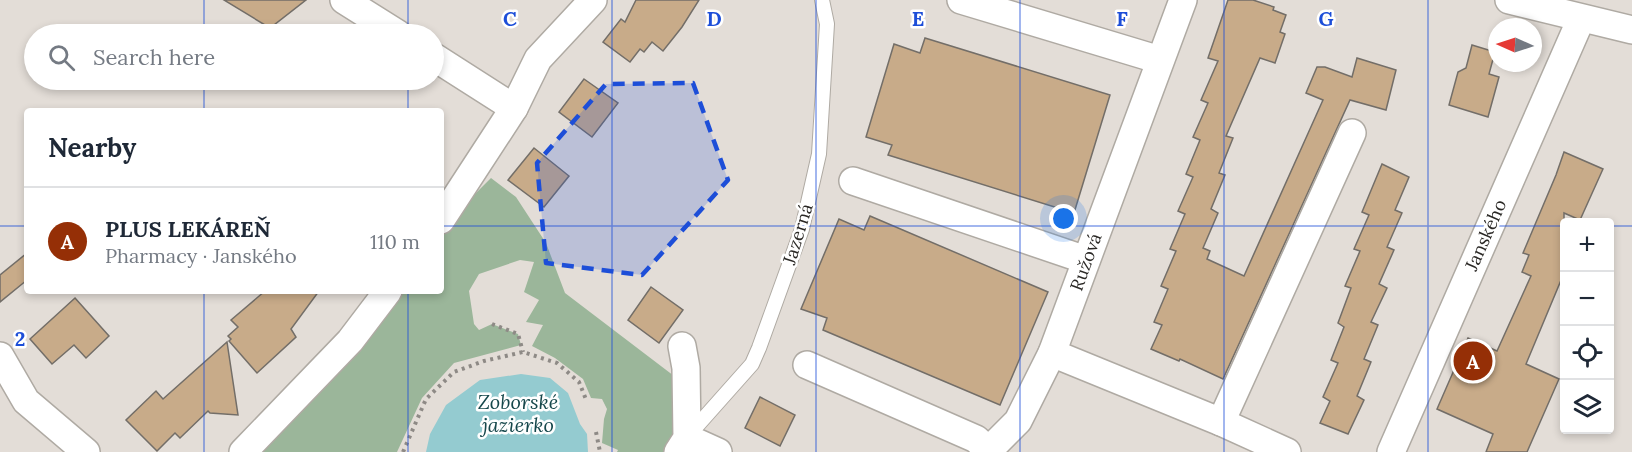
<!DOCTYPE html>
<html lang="en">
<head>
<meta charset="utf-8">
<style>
	:root { --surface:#fff; --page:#f6f6f7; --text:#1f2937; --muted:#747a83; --line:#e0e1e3; --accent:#952f06 }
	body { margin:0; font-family:Lora,serif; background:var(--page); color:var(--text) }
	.controls { position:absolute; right:18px; bottom:18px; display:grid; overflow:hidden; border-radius:6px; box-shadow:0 3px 9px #0003 }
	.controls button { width:54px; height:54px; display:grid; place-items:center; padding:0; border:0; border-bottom:2px solid var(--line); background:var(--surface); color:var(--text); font:30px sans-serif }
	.compass { position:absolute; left:1488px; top:18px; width:54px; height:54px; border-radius:50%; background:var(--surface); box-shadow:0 3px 9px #0003; rotate:273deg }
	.you { position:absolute; left:1064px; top:219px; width:21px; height:21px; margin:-15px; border:4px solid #fff; border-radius:50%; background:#1a73e8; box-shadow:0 0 0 9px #1a73e833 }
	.badge { display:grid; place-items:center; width:39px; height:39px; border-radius:50%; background:var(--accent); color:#fff; font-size:20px; font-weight:700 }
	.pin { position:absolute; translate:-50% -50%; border:3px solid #fff; box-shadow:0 2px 6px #0006 }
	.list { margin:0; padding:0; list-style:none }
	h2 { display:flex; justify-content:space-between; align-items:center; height:78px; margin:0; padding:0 24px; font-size:26px }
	h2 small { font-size:20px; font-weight:400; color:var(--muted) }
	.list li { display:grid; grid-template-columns:39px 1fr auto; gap:18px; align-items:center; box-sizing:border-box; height:108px; padding:0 24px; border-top:2px solid var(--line) }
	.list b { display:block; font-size:22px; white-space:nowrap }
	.list p { margin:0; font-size:20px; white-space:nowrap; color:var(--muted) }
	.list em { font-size:20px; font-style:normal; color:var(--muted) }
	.icon { flex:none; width:33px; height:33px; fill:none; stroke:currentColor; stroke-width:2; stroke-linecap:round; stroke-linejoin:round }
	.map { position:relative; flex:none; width:1632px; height:452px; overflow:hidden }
	.search { position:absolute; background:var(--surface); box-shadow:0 3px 9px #0003; left:24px; top:24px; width:420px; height:66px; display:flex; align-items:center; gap:15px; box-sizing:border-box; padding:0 21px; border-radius:33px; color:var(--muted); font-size:22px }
	.panel { position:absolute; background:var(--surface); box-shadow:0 3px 9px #0003; left:24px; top:108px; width:420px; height:186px; border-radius:6px }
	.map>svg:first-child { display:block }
	.green { fill:#9bb69a }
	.water { fill:#94cbd0 }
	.building { fill:#c8ab89; stroke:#736e68; stroke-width:1.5 }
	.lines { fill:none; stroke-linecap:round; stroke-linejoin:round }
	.lane-casing { stroke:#afaaa3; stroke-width:16 }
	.street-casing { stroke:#afaaa3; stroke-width:30 }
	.path { stroke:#8e8a86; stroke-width:4; stroke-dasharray:3 4.5; stroke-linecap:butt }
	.lane { stroke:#fff; stroke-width:14 }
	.street { stroke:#fff; stroke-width:27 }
	.marked { fill:#1d4ed8; fill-opacity:0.2; stroke:#1d4ed8; stroke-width:4.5; stroke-dasharray:12 8; stroke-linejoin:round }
	.grid { fill:none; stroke:#1d4ed8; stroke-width:1.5; stroke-opacity:0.55 }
	.labels { text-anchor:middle; stroke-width:5; stroke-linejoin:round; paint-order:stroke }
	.street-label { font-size:18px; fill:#2b2926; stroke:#fff }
	.water-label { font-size:20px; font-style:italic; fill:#15474b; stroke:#fff }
	.grid-label { font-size:20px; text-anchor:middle; font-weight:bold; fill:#1d4ed8; stroke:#fff; stroke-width:5; stroke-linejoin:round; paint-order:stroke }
</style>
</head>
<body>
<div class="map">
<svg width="1632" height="452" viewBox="0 0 1632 452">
	<rect width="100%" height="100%" fill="#e3ddd7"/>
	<!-- green -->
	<polygon class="green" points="491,178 516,197 546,243 565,293 678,379 680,434 669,452 617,452 618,450 602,443 604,419 607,409 602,399 591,398 583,379 555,358 532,346 543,325 526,322 539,300 524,292 534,262 520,260 479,274 469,291 474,324 479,330 492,324 518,334 521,345 454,363 422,398 397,452 257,452 396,291 441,291 441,234 466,203"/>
	<!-- water -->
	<polygon class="water" points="521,374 550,378 568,393 580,424 587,434 588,452 426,452 430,434 446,405 480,380"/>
	<!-- building -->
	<g class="building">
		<polygon points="224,0 306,0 270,28"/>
		<polygon points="636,0 699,0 682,27 663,51 652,42 644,52 640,49 630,62 603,42 621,19 625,22"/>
		<polygon points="1228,0 1253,0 1274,7 1273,10 1286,15 1280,32 1285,34 1275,63 1260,58 1226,136 1233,138 1219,173 1225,175 1211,209 1218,213 1203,248 1210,251 1207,259 1244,276 1323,100 1306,93 1317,67 1325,67 1352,77 1357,58 1396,70 1386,110 1350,100 1223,379 1180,359 1179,361 1151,349 1162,325 1154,322 1168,289 1161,286 1176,251 1170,249 1185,214 1178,211 1193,177 1186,174 1200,140 1193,137 1208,103 1201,100 1218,61 1208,58"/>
		<polygon points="925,38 1110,95 1074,213 888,155 892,145 866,137 894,44 920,53"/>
		<polygon points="1472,45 1495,52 1489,74 1499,77 1488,117 1449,105 1458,72 1466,68"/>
		<polygon points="584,79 618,103 592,137 559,112"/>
		<polygon points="534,148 569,176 544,207 508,180"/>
		<polygon points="1564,152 1603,169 1580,220 1564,213 1564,273 1526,364 1559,379 1527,452 1486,452 1493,434 1437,409 1468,338 1497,351 1531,276 1522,272 1529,255 1523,253 1556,175"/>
		<polygon points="1382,164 1409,177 1395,210 1402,213 1387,247 1394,250 1379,284 1387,288 1371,322 1378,325 1364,359 1371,362 1357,396 1364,400 1348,434 1320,423 1330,401 1323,397 1338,363 1331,360 1344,327 1338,323 1351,288 1345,286 1360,251 1354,249 1369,215 1362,212"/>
		<polygon points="870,216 1048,292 1000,405 823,330 827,318 801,309 839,219 864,230"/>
		<polygon points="27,253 27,280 0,302 0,275"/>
		<polygon points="651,287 683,310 659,343 628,320"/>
		<polygon points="265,291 319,291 291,329 296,337 257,373 229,341 231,339 228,336 238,327 231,320"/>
		<polygon points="75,298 109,336 86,358 74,345 52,364 30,339"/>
		<polygon points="227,342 238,415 210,413 208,411 180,438 175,433 157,451 126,420 156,391 163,399"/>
		<polygon points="760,397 795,415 780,446 745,428"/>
	</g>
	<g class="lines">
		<!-- lane casing -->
		<g class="lane-casing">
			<polyline id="lane" points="688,436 752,364 759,348 802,229 819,154 827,24 822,0"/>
		</g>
		<!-- street casing -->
		<g class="street-casing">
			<g id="street">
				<polyline points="344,0 398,34"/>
				<polyline points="961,0 1160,60"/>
				<polyline points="1509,0 1632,30"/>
				<polyline points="434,57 514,108"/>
				<polyline points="853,181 1086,260"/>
				<polyline points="441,220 514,108 538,59 593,0"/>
				<polyline points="1052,353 1221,422 1352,133"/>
				<polyline points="0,356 26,401 86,452"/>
				<polyline points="807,365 976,439 988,450"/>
				<polyline points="1221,422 1287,452"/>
				<polyline points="687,438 718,452"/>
				<polyline points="243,452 350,341 388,291"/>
				<polyline points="678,452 687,438 686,368 682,346"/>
				<polyline points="987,452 1018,421 1052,353 1183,0"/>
				<polyline points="1391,452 1581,19"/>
			</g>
		</g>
		<!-- path -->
		<g class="path">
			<polyline points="492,324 518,334 523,352"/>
			<polyline points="596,432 600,452"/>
			<polyline points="403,452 426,399 454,372 484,361 523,352 557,363 579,382 587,402"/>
		</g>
		<!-- lane -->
		<use href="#lane" class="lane"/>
		<!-- street -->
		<use href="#street" class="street"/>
	</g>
	<!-- marked area -->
	<path class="marked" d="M693 83 728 180 642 275 546 263 537 163 606 84Z"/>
	<!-- grid -->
	<path class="grid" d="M204 0V34M408 0V34M612 0V452M816 0V452M1020 0V452M1224 0V452M1428 0V452M204 80V111M408 80V111M0 226H27M441 226H1564M1610 226H1632M204 291V452M408 291V452"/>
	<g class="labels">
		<!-- street labels -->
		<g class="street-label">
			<text transform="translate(798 234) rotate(-73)" y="6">Jazerná</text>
			<text transform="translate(1486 235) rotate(-66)" y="6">Janského</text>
			<text transform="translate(1086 262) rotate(-70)" y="6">Ružová</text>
		</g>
		<!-- water labels -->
		<g class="water-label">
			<text x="518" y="409">Zoborské<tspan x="518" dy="23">jazierko</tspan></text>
		</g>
	</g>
	<g class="grid-label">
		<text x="510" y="26">C</text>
		<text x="714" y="26">D</text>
		<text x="918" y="26">E</text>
		<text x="1122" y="26">F</text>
		<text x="1326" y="26">G</text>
		<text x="20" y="346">2</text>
	</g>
</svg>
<div class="controls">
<button>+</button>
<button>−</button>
<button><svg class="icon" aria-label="locate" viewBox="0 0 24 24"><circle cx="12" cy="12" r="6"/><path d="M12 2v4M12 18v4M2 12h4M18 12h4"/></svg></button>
<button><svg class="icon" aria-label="layers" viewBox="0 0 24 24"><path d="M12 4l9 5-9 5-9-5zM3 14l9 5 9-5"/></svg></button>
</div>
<svg class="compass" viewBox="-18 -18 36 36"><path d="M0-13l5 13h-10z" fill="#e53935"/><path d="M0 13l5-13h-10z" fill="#747a83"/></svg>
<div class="you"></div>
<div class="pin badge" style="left:1473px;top:361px">A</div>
<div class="search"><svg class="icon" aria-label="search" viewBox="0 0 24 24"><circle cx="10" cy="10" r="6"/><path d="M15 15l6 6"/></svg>Search here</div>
<section class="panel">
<h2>Nearby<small></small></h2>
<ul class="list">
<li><span class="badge">A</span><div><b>PLUS LEKÁREŇ</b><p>Pharmacy · Janského</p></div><em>110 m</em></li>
</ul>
</section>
</div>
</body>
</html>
